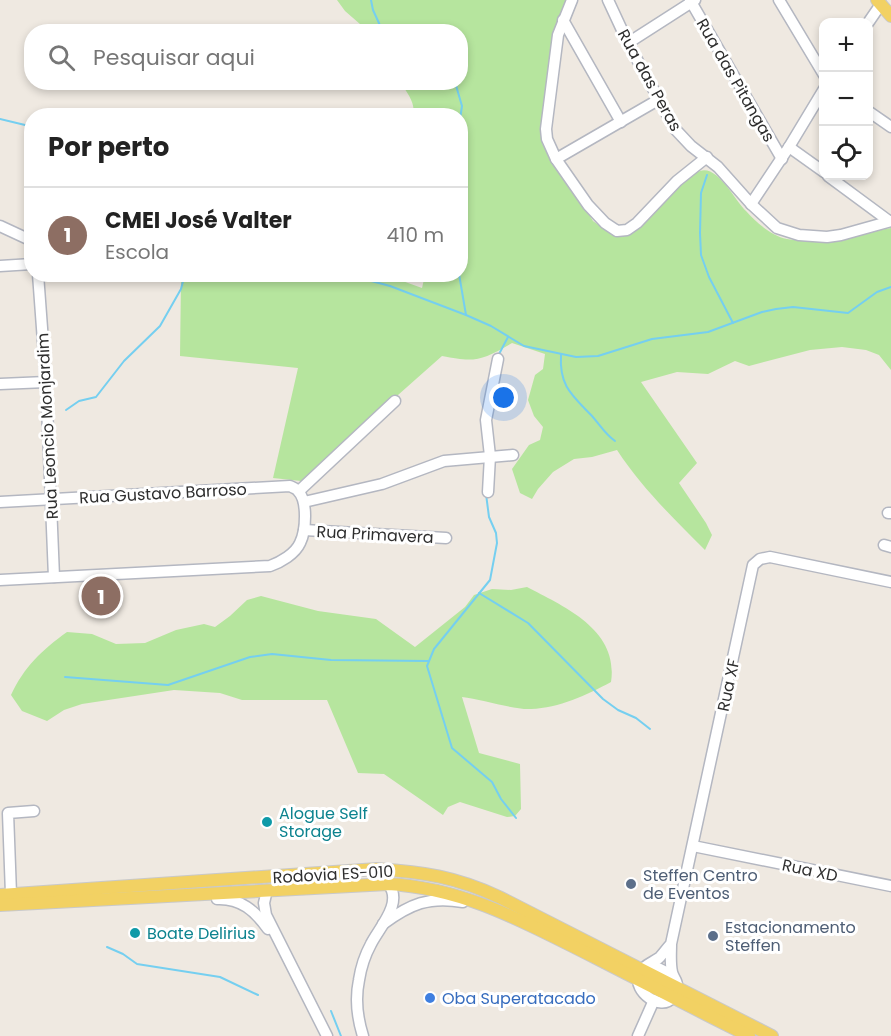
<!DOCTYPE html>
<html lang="pt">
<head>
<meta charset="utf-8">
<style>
	:root { --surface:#fff; --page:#f6f6f6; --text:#222; --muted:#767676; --line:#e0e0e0; --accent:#4264fb }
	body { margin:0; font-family:Poppins,sans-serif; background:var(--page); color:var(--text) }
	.controls { position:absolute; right:18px; top:18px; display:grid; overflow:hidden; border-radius:12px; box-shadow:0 3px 9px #0003 }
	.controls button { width:54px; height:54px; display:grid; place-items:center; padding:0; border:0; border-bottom:2px solid var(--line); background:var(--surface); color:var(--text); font:30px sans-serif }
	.you { position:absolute; left:504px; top:398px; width:21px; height:21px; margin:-15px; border:4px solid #fff; border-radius:50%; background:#1a73e8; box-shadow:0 0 0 9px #1a73e833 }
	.badge { display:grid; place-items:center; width:39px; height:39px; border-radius:50%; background:var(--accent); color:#fff; font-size:20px; font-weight:700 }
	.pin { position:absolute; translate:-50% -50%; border:3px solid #fff; box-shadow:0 2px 6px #0006 }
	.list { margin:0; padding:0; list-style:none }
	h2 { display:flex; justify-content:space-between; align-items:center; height:78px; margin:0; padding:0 24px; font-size:26px }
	h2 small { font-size:20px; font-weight:400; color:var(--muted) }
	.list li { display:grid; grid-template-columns:39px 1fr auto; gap:18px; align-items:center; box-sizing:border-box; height:96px; padding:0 24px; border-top:2px solid var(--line) }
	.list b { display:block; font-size:22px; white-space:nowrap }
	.list p { margin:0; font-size:20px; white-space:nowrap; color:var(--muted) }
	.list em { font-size:20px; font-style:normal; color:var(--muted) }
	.icon { flex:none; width:33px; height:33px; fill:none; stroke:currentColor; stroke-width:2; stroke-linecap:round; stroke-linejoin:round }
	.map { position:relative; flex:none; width:891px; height:1036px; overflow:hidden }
	.search { position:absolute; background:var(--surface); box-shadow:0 3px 9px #0003; left:24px; top:24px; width:444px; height:66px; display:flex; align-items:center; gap:15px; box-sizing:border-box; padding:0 21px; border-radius:24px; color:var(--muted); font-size:22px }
	.panel { position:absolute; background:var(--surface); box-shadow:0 3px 9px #0003; left:24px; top:108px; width:444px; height:174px; border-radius:24px }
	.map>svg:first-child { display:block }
	.green { fill:#b6e59e }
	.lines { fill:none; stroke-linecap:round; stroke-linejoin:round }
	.stream { stroke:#75cff0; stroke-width:2 }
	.minor-casing { stroke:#b4b7c1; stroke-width:13 }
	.major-casing { stroke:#c9c9c9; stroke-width:14 }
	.minor { stroke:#fff; stroke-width:10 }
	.major { stroke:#f2d163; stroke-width:12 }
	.culture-dot { fill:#0f9aa8; stroke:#fff; stroke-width:2 }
	.service-dot { fill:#5c6f8a; stroke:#fff; stroke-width:2 }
	.shop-dot { fill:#3f7fe0; stroke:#fff; stroke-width:2 }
	.labels { text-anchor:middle; stroke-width:6; stroke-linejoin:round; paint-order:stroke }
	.street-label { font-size:16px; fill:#2e2e2e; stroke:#fff }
	.culture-label { font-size:16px; fill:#0d838f; stroke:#fff; text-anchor:start }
	.service-label { font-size:16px; fill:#4e5e75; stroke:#fff; text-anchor:start }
	.shop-label { font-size:16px; fill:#366cbe; stroke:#fff; text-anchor:start }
</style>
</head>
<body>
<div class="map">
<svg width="891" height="1036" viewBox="0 0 891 1036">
	<rect width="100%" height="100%" fill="#efe9e1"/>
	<!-- green -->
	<g class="green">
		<path d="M337 0H571L562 14 547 73 542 143 552 163 569 181 593 221 610 233 628 234C644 218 680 178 700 171 718 165 735 201 746 211 756 222 771 236 787 239 821 245 857 233 891 228V370L879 355 866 350 842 347 810 350 749 366 735 361 708 374 677 372 641 382 697 463 679 483 706 523 712 535 705 550C673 518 642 488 617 450L592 457 574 459 553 472 538 489 532 499 520 493 512 469 529 445 540 440 543 427 534 416 528 400 535 375 543 369 545 354 512 343C482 360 476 363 442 356L301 481 273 478 298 368 180 356 181 280 179 275 383 274 422 288 425 275 460 274V116L413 115C416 103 407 93 401 83L460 82V32L368 31 345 11Z"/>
		<path d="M527 587C565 607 619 630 611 682 587 695 559 708 531 709 513 710 482 699 462 697L479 753 520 764 521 809 515 816 507 817 460 802 448 807 443 815 384 774 358 773 327 700H242L220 693 174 690 82 704 64 710 47 721 22 711 11 695C24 667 42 650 67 632L92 634 116 644 145 643 176 630 204 624 215 627 230 616 247 600 261 596 318 611 376 619 415 647 465 607 474 595 492 589 511 590Z"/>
	</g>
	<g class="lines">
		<!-- stream -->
		<g class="stream">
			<polyline points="371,0 373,10 383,32"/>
			<polyline points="455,82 462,106 460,119"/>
			<polyline points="0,119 25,125 32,124"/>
			<polyline points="707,175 701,193 700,233 701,255 709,277 733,323"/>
			<polyline points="345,274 390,286 466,315 491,326 524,346 576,357 598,356 652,339 708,332 762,312 776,309 793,307 848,313 877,292 891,287"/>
			<polyline points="459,274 466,315"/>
			<path d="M561 355C559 386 572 395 592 416 600 425 605 434 615 441"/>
			<polyline points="498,356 508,337"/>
			<polyline points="66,410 79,401 96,397 124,361 160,326 181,289 185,274"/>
			<polyline points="486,494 489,517 496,533 497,543 490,580 434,649 427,666 452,748 492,782 501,799 516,818"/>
			<polyline points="479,593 528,623 603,699 618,710 636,718 650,729"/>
			<polyline points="65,677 168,685 250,657 272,654 331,660 428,661"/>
			<polyline points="107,947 123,954 137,964 220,977 258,995"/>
			<polyline points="331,1011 341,1036"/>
		</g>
		<!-- minor casing -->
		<g class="minor-casing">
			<g id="minor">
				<polyline points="572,0 558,35 546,129 547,139 556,159 588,205 605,223 617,231 627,230 637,223 677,181 707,157"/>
				<polyline points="608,0 628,43 675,129 691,146 718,167 751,204 777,228 799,235 827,237 841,235 891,221"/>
				<polyline points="690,0 782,159"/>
				<polyline points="779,0 824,75"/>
				<polyline points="563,20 621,122"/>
				<polyline points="868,23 881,4"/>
				<polyline points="628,43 695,0"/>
				<polyline points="868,111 891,127"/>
				<polyline points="789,147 824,172"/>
				<polyline points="556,159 658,100"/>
				<polyline points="828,176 889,221"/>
				<polyline points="751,204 789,147 824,89"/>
				<polyline points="0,226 28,239 32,244"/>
				<polyline points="0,266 32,264"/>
				<polyline points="38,274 46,382 54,577"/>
				<polyline points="0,384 46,382"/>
				<polyline points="299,491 395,401"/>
				<polyline points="488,492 490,456 486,420 498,359"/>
				<path d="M0 502 290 486C292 487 297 489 298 491 308 501 306 531 300 543 295 554 281 562 270 566L0 580"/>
				<polyline points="304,502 382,484 444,461 513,455"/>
				<polyline points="888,513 891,513"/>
				<polyline points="304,530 446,538"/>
				<polyline points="884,545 891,547"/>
				<polyline points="693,846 891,886"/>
				<polyline points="267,890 264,903 266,915 327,1036"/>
				<polyline points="11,894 8,813 34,811"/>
				<path d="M217 899C241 898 255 911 268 929"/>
				<path d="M383 924C410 904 429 896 463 902"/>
				<path d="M671 944C667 948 663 954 659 958 650 964 643 965 639 976 633 991 661 1012 672 998 674 995 677 989 677 985 677 980 673 977 672 972 670 963 671 953 671 944L753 565 760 559 770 557 891 582"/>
				<polyline points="650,964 672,975"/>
				<path d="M363 1036C357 1017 355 999 359 980 361 967 365 955 371 944 379 928 404 902 388 884"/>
				<polyline points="638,1036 654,1000"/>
			</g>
		</g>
		<!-- major casing -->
		<g class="major-casing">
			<g id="major">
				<polyline points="877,0 891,16"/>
				<path d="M0 895 377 869C424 872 456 877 499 897L772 1036"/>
				<path d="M0 905 388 884C465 888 526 923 594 957 645 983 697 1010 749 1036"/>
			</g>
		</g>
		<!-- minor -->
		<use href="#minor" class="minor"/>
		<!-- major -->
		<use href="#major" class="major"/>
	</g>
	<!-- markers -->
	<g class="culture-dot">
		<circle cx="267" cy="822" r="6"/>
		<circle cx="135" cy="933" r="6"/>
	</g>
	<g class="service-dot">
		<circle cx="631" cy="884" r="6"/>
		<circle cx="713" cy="936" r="6"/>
	</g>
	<circle class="shop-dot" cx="430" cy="998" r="6"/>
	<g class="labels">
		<!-- street labels -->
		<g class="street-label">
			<text transform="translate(650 80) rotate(61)" y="6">Rua das Peras</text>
			<text transform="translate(736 80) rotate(60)" y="6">Rua das Pitangas</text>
			<text transform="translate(47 426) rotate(-93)" y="6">Rua Leoncio Monjardim</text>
			<text transform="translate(163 493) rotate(-3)" y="6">Rua Gustavo Barroso</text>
			<text transform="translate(375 534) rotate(3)" y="6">Rua Primavera</text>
			<text transform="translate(728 685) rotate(-78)" y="6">Rua XF</text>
			<text transform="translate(810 870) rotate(12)" y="6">Rua XD</text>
			<text transform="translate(333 874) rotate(-3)" y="6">Rodovia ES-010</text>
		</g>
		<!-- culture labels -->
		<g class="culture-label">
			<text x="279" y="819">Alogue Self<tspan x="279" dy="18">Storage</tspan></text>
			<text x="147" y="939">Boate Delirius</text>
		</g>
		<!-- service labels -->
		<g class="service-label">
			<text x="643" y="881">Steffen Centro<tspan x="643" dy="18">de Eventos</tspan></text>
			<text x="725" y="933">Estacionamento<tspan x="725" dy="18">Steffen</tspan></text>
		</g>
		<!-- shop labels -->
		<g class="shop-label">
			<text x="442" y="1004">Oba Superatacado</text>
		</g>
	</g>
</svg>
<div class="controls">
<button>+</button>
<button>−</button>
<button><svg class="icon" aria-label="locate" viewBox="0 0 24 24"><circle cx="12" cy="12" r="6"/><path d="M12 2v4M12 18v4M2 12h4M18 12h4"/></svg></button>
</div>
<div class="you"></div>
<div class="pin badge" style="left:101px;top:596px;background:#8d6e63">1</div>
<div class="search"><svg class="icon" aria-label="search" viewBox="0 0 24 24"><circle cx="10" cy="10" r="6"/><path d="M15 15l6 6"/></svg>Pesquisar aqui</div>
<section class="panel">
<h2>Por perto<small></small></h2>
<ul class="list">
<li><span class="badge" style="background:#8d6e63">1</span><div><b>CMEI José Valter</b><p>Escola</p></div><em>410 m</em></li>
</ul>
</section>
</div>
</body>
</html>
